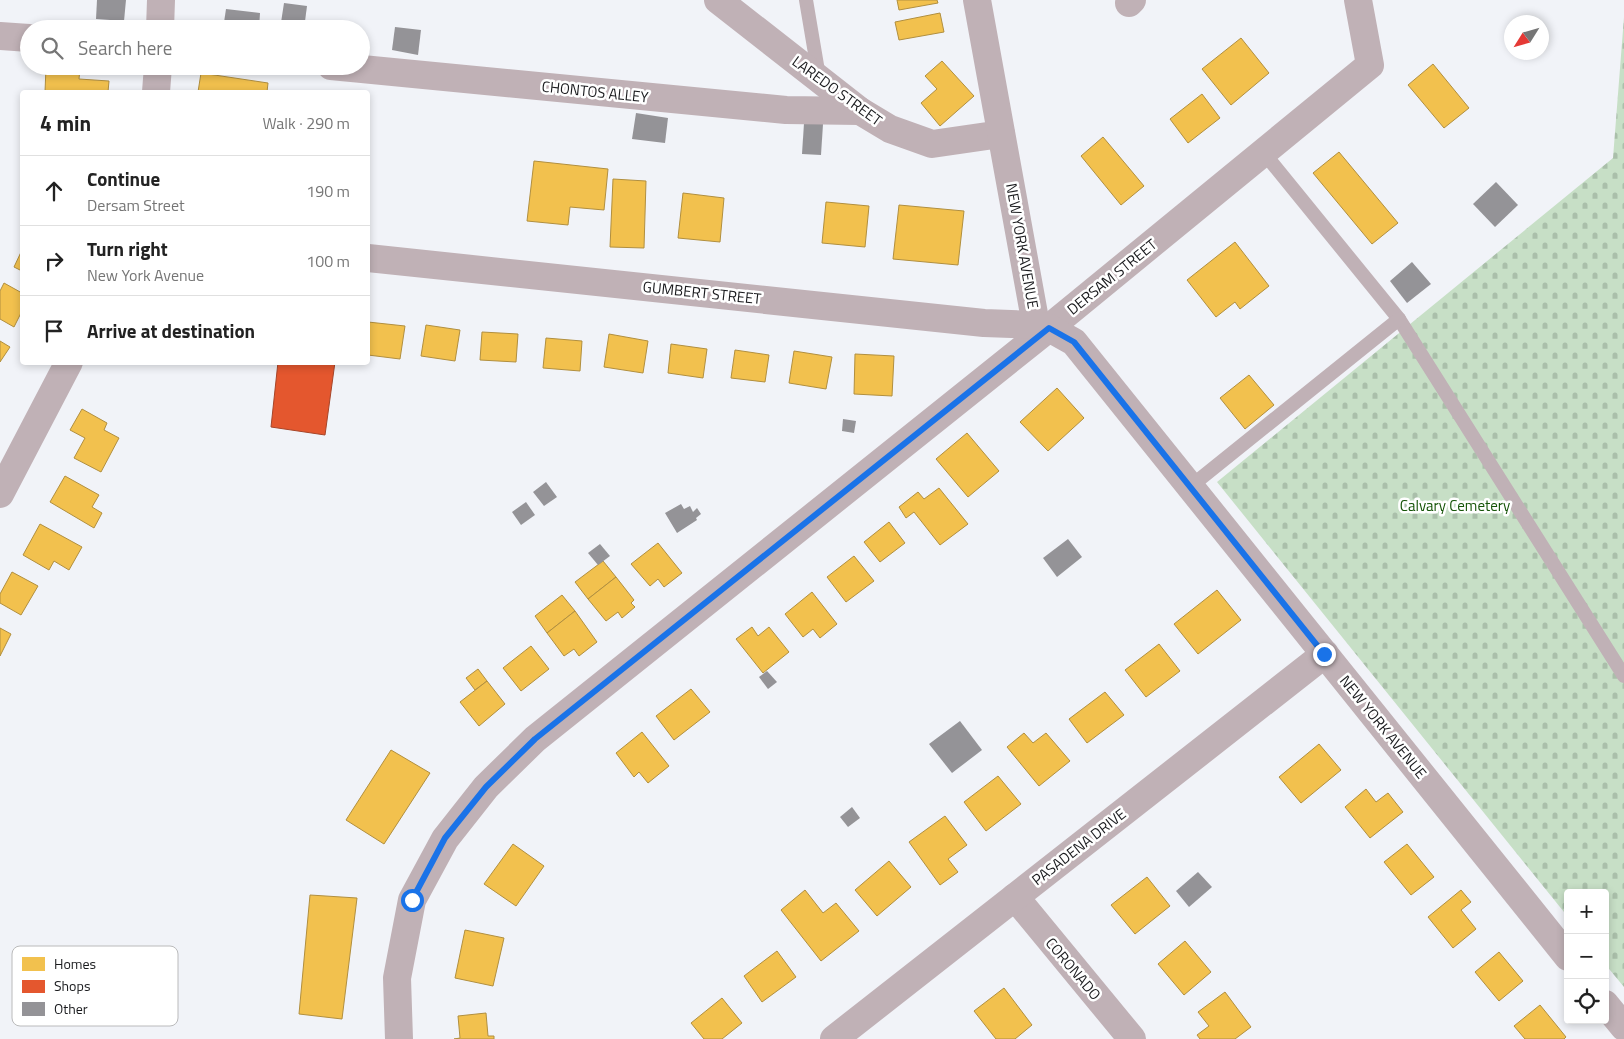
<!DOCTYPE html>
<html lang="en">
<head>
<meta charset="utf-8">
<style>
	:root { --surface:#fff; --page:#f6f6f6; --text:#222; --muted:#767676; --line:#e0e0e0 }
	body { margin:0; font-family:"Titillium Web",sans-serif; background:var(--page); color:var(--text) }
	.controls { position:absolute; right:15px; bottom:15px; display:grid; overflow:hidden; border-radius:5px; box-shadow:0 2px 8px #0003 }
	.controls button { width:45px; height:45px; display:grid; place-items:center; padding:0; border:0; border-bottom:1px solid var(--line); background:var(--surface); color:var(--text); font:25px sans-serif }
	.compass { position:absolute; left:1504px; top:15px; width:45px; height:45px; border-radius:50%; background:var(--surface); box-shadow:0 2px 8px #0003; rotate:233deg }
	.stop { position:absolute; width:15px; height:15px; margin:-11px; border:4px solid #1a73e8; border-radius:50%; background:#fff }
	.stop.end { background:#1a73e8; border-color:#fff; box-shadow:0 1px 5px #0008 }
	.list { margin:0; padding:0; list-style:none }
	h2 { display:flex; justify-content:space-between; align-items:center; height:65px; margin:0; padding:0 20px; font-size:21px }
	h2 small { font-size:16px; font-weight:400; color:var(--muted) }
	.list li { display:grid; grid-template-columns:32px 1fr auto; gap:15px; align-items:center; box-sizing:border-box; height:70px; padding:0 20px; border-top:1px solid var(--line) }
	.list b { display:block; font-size:19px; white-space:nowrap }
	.list p { margin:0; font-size:16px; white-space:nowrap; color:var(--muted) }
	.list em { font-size:16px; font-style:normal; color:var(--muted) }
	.icon { flex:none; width:28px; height:28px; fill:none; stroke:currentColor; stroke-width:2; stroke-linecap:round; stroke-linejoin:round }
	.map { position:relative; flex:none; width:1624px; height:1039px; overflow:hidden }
	.search { position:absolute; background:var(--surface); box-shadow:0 2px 8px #0003; left:20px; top:20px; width:350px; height:55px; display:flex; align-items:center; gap:12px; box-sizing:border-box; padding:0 18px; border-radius:28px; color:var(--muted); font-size:19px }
	.panel { position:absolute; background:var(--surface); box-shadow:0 2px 8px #0003; left:20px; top:90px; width:350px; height:275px; border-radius:5px }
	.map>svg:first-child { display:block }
	.cemetery { fill:url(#cemetery-stones) }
	.homes { fill:#f2c14e; stroke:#b18f3f }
	.shops { fill:#e4572e; stroke:#a74529 }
	.building { fill:#949397 }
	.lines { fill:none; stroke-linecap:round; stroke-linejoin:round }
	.service { stroke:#c0b1b6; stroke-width:14 }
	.minor { stroke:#c0b1b6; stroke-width:28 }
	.tertiary { stroke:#c0b1b6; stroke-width:28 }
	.route { stroke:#1a73e8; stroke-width:6 }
	.labels { text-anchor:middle; stroke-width:5; stroke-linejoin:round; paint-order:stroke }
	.street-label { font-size:15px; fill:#191a1d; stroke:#fff }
	.park-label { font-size:15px; fill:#155407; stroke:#fff }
	.key { fill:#fff; stroke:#bababb; stroke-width:1 }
	.key-label { font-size:14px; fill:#191a1d }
</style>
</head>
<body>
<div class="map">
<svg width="1624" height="1039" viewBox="0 0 1624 1039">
	<defs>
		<pattern id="cemetery-stones" width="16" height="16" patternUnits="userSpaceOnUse" patternTransform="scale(1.25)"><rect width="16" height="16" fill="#c7dfc6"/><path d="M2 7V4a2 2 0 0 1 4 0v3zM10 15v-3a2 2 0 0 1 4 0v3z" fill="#aabfaa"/></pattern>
	</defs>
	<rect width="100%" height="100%" fill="#f1f3f8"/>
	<!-- cemetery -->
	<polygon class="cemetery" points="1624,17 1624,987 1605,964 1605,893 1568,893 1568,917 1217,482 1613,158"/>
	<!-- homes -->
	<g class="homes">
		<polygon points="897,0 937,0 938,3 899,10"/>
		<polygon points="940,13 944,32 899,40 895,22"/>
		<polygon points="1241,38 1269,73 1231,105 1202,69"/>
		<polygon points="942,61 974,96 940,126 921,103 937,89 925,76"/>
		<polygon points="1433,64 1469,108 1444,128 1408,85"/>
		<polygon points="46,67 80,68 79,79 109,81 108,92 45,92"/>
		<polygon points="201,73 268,83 267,92 198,92"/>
		<polygon points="1202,94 1220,118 1188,143 1170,119"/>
		<polygon points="1103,137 1144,186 1121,205 1081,156"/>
		<polygon points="1339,152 1398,223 1372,244 1313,173"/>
		<polygon points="534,161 608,169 604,210 570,207 568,225 527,221"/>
		<polygon points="613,179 646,181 644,248 610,247"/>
		<polygon points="683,193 724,198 720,242 678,238"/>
		<polygon points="826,202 869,206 865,247 822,243"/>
		<polygon points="899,205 964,211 958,265 893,259"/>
		<polygon points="1235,242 1269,286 1240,309 1235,302 1216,317 1187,280"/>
		<polygon points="22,250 22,271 14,267"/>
		<polygon points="4,283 22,293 22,311 14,327 0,319 0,291"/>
		<polygon points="368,322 405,326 400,359 368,355"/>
		<polygon points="426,325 460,330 455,361 421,356"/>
		<polygon points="482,332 518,334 516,362 480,360"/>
		<polygon points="609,334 648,341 643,373 604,367"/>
		<polygon points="546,338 582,341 580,371 543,368"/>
		<polygon points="0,341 10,347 0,362"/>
		<polygon points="671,344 707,349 703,378 668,373"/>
		<polygon points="735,350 769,355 765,382 731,378"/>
		<polygon points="794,351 832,357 826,389 789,383"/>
		<polygon points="855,354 894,356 892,396 854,394"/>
		<polygon points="1249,375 1274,405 1245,429 1220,398"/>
		<polygon points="1057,388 1084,418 1048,451 1020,422"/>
		<polygon points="82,409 107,423 104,430 119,438 101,472 74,458 85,438 70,430"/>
		<polygon points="967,433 999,471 968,497 936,459"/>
		<polygon points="65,476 99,495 92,507 102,513 94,528 50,502"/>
		<polygon points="939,488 968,524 940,545 914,512 906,518 899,507 918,492 924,499"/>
		<polygon points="889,522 905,543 880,562 864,542"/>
		<polygon points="40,524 82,547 69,570 54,561 49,570 23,555"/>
		<polygon points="658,543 682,573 664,587 658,579 650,586 631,564"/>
		<polygon points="854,556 874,581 846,602 827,577"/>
		<polygon points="603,561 616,577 588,599 575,582"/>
		<polygon points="12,572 38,586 21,615 0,603 0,594"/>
		<polygon points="616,577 634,600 631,603 635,607 622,618 618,612 606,621 588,599"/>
		<polygon points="1217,590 1241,620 1198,654 1174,624"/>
		<polygon points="812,592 837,624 820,638 813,629 803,637 785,614"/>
		<polygon points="562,595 575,611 547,633 535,616"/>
		<polygon points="575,611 597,642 579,656 574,649 564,656 547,633"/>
		<polygon points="752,627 758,636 769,627 789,652 763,673 736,639"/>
		<polygon points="0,628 11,634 0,656"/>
		<polygon points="1159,644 1180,671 1146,697 1125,670"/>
		<polygon points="531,646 549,669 521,691 503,668"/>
		<polygon points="478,669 487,681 475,690 466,678"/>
		<polygon points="487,681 505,704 479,726 460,702"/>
		<polygon points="691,689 710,712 674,740 656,716"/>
		<polygon points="1105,692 1124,715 1087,743 1069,719"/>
		<polygon points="642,732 669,766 648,783 639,772 634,777 616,753"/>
		<polygon points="1024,733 1033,743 1046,733 1070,761 1039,786 1007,747"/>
		<polygon points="1319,744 1341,770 1301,803 1279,777"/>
		<polygon points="391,750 430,773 384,844 346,820"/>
		<polygon points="998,776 1021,804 986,831 964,802"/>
		<polygon points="1366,789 1376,802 1388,793 1403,812 1370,838 1345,807"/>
		<polygon points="945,816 967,845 948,859 958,872 940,885 909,842"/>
		<polygon points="513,844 544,866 516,906 484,884"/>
		<polygon points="1407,844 1434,877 1411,895 1384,862"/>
		<polygon points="889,861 911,887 877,916 855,890"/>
		<polygon points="1147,877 1170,906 1135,934 1111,905"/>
		<polygon points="805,890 823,913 836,903 859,931 821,961 781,910"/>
		<polygon points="1461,890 1471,902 1461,910 1476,929 1453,948 1428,917"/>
		<polygon points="310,895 357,898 342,1019 299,1014"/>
		<polygon points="465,930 504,938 493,986 455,978"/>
		<polygon points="1185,941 1211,972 1184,995 1158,964"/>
		<polygon points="777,951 796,977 762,1002 744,976"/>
		<polygon points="1499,952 1523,981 1499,1001 1475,972"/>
		<polygon points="1004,988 1032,1025 1015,1039 996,1039 974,1011"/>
		<polygon points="1225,992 1251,1027 1235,1039 1200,1039 1197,1035 1209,1026 1198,1012"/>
		<polygon points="722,998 742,1023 722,1039 704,1039 691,1023"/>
		<polygon points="1540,1005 1566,1037 1564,1039 1525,1039 1514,1026"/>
		<polygon points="486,1013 488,1036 494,1036 494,1039 454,1039 460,1038 458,1016"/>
	</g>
	<!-- shops -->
	<polygon class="shops" points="278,362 335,362 325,435 271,427"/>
	<!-- building -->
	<g class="building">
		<polygon points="97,0 126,0 124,21 96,19"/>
		<polygon points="284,3 307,6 304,29 280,29"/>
		<polygon points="226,9 260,13 259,29 223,29"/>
		<polygon points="395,27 421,30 418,55 392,50"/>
		<polygon points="636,113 668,118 665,143 632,139"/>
		<polygon points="804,123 823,124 821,155 802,154"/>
		<polygon points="1496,182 1518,205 1495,227 1473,204"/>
		<polygon points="1412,262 1431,284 1407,303 1390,281"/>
		<polygon points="843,419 856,421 854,433 842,431"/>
		<polygon points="546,482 557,497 544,506 533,492"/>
		<polygon points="526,502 535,515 521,525 512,512"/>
		<polygon points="681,504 684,509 690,506 693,512 697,508 701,514 696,518 697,520 677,533 665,513"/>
		<polygon points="1068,539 1082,557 1057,577 1043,558"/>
		<polygon points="600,544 610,556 598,565 588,553"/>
		<polygon points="767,671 777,682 768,689 759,677"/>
		<polygon points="960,721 982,750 952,773 929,744"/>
		<polygon points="852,807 860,818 848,827 840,817"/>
		<polygon points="1198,872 1212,887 1189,907 1176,891"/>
	</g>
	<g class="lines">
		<!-- service -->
		<g class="service">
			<polyline points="806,0 819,77"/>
			<polyline points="1264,153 1399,319 1624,676"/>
			<polyline points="1190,487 1399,319"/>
		</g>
		<!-- minor -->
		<g class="minor">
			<polyline points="718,0 860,111 890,129 932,144 1001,134"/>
			<polyline points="977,0 1036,325"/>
			<polyline points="1129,3 1132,0"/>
			<polyline points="0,36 29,38"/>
			<polyline points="331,66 786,110 860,111"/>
			<polyline points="1015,897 1132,1039"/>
			<polyline points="399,1039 397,978 412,900 445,839 486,787 535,739 1049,328 1370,65 1358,0"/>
			<polyline points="834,1039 1325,654"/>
		</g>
		<!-- tertiary -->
		<g class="tertiary">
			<polyline points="160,29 161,0"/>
			<polyline points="156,92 158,66"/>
			<polyline points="368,258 984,323 1036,325 1049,328 1074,342 1568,957"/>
			<polyline points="0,494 69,362"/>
			<polyline points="1605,1004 1624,1027"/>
		</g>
	</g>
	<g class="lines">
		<!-- route -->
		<polyline class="route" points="412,900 445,838 486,787 535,739 1049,328 1074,342 1324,654"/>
	</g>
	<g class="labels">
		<!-- street labels -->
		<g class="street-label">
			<text transform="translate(837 91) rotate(36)" y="5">LAREDO STREET</text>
			<text transform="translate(595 92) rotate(6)" y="5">CHONTOS ALLEY</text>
			<text transform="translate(1022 246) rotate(80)" y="5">NEW YORK AVENUE</text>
			<text transform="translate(1112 277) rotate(-39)" y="5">DERSAM STREET</text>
			<text transform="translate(702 293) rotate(6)" y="5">GUMBERT STREET</text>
			<text transform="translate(1383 727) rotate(51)" y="5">NEW YORK AVENUE</text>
			<text transform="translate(1079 847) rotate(-38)" y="5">PASADENA DRIVE</text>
			<text transform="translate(1073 969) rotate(50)" y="5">CORONADO</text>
		</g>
		<!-- park labels -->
		<g class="park-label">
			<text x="1455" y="511">Calvary Cemetery</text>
		</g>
	</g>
	<!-- legend -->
	<rect x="12" y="946" width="166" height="80" rx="8" class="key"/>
	<rect x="22" y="957" width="23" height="14" fill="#f2c14e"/>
	<rect x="22" y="980" width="23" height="13" fill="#e4572e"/>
	<rect x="22" y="1002" width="23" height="14" fill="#949397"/>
	<g class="key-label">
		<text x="54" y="969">Homes</text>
		<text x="54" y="991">Shops</text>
		<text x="54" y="1014">Other</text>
	</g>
</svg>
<div class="controls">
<button>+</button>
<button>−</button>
<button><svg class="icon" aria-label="locate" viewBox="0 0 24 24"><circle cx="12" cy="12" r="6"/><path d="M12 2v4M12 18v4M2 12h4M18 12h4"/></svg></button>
</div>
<svg class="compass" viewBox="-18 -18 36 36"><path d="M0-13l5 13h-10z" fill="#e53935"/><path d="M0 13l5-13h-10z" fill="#767676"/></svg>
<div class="stop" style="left:412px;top:900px"></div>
<div class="stop end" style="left:1324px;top:654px"></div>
<div class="search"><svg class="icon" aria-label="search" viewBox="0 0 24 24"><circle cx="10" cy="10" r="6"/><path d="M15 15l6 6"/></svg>Search here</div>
<section class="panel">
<h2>4 min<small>Walk · 290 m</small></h2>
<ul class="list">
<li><svg class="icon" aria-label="ahead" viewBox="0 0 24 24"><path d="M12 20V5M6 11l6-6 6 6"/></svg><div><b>Continue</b><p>Dersam Street</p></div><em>190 m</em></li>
<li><svg class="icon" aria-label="right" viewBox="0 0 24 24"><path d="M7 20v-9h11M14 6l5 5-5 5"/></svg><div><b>Turn right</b><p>New York Avenue</p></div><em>100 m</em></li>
<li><svg class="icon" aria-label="arrive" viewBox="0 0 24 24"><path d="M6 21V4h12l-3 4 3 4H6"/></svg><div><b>Arrive at destination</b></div></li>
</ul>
</section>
</div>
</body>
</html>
